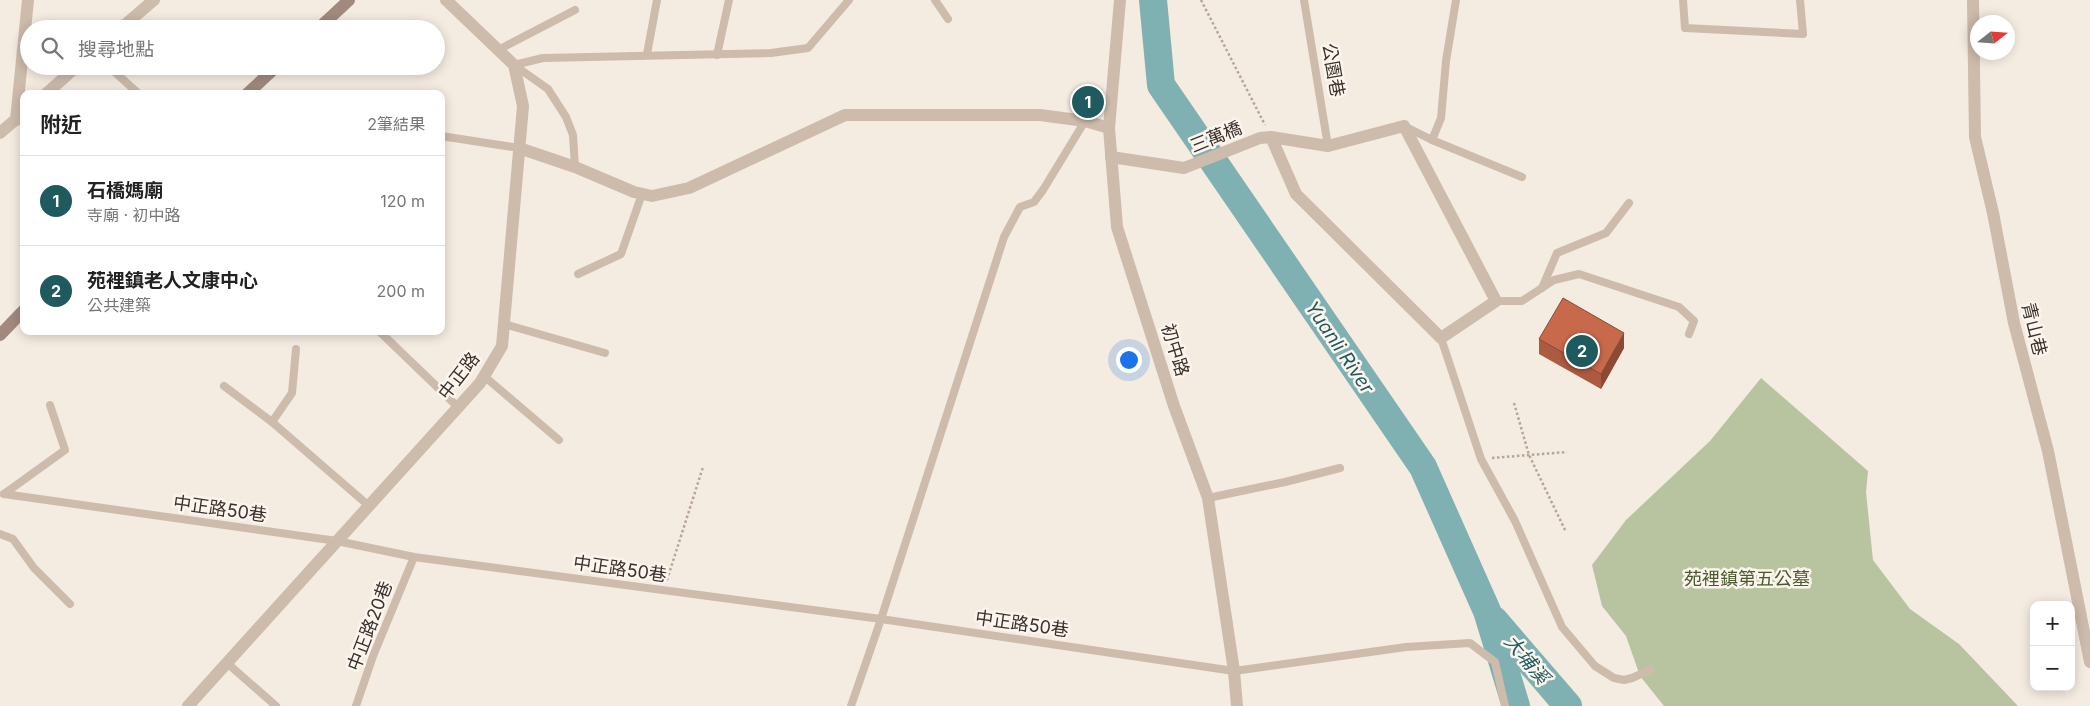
<!DOCTYPE html>
<html lang="zh-TW">
<head>
<meta charset="utf-8">
<style>
	:root { --surface:#fff; --page:#f6f6f6; --text:#222; --muted:#767676; --line:#e0e0e0; --accent:#1f5a5e }
	body { margin:0; font-family:Inter,"Noto Sans TC",sans-serif; background:var(--page); color:var(--text) }
	.controls { position:absolute; right:15px; bottom:15px; display:grid; overflow:hidden; border-radius:10px; box-shadow:0 2px 12px #0003 }
	.controls button { width:45px; height:45px; display:grid; place-items:center; padding:0; border:0; border-bottom:1px solid var(--line); background:var(--surface); color:var(--text); font:25px sans-serif }
	.compass { position:absolute; left:1970px; top:15px; width:45px; height:45px; border-radius:50%; background:var(--surface); box-shadow:0 2px 12px #0003; rotate:73deg }
	.you { position:absolute; left:1128px; top:359px; width:18px; height:18px; margin:-12px; border:4px solid #fff; border-radius:50%; background:#1a73e8; box-shadow:0 0 0 8px #1a73e833 }
	.badge { display:grid; place-items:center; width:32px; height:32px; border-radius:50%; background:var(--accent); color:#fff; font-size:16px; font-weight:700 }
	.pin { position:absolute; translate:-50% -50%; border:2px solid #fff; box-shadow:0 1px 5px #0006 }
	.list { margin:0; padding:0; list-style:none }
	h2 { display:flex; justify-content:space-between; align-items:center; height:65px; margin:0; padding:0 20px; font-size:21px }
	h2 small { font-size:16px; font-weight:400; color:var(--muted) }
	.list li { display:grid; grid-template-columns:32px 1fr auto; gap:15px; align-items:center; box-sizing:border-box; height:90px; padding:0 20px; border-top:1px solid var(--line) }
	.list b { display:block; font-size:19px; white-space:nowrap }
	.list p { margin:0; font-size:16px; white-space:nowrap; color:var(--muted) }
	.list em { font-size:16px; font-style:normal; color:var(--muted) }
	.icon { flex:none; width:28px; height:28px; fill:none; stroke:currentColor; stroke-width:2; stroke-linecap:round; stroke-linejoin:round }
	.map { position:relative; flex:none; width:2090px; height:706px; overflow:hidden }
	.search { position:absolute; background:var(--surface); box-shadow:0 2px 12px #0003; left:20px; top:20px; width:425px; height:55px; display:flex; align-items:center; gap:12px; box-sizing:border-box; padding:0 18px; border-radius:28px; color:var(--muted); font-size:19px }
	.panel { position:absolute; background:var(--surface); box-shadow:0 2px 12px #0003; left:20px; top:90px; width:425px; height:245px; border-radius:10px }
	.map>svg:first-child { display:block }
	.green { fill:#b8c4a0 }
	.lines { fill:none; stroke-linecap:round; stroke-linejoin:round }
	.river { stroke:#7fb0b2; stroke-width:28 }
	.path { stroke:#b9a596; stroke-width:2.5; stroke-dasharray:2.5 2.5; stroke-linecap:butt }
	.service { stroke:#cdbbac; stroke-width:8 }
	.minor { stroke:#cdbbac; stroke-width:12 }
	.tertiary { stroke:#cdbbac; stroke-width:12 }
	.secondary { stroke:#a18a7d; stroke-width:12 }
	.wall { fill:#ac5a40 }
	.shaded-wall { fill:#8c4a34 }
	.building { fill:#c8694b; stroke:#8c4a34 }
	.labels { text-anchor:middle; stroke-width:5; stroke-linejoin:round; paint-order:stroke }
	.street-label { font-size:18px; fill:#3b302b; stroke:#fbf5ee }
	.park-label { font-size:18px; fill:#4a5a2e; stroke:#fbf5ee }
	.water-label { font-size:19px; font-style:italic; fill:#1f5a5e; stroke:#fbf5ee }
</style>
</head>
<body>
<div class="map">
<svg width="2090" height="706" viewBox="0 0 2090 706">
	<rect width="100%" height="100%" fill="#f4ebe1"/>
	<!-- green -->
	<polygon class="green" points="1761,378 1868,471 1866,492 1873,560 1910,609 1959,644 2018,706 1664,706 1640,676 1626,636 1602,606 1592,565 1626,520 1710,441"/>
	<g class="lines">
		<!-- river -->
		<g class="river">
			<polyline points="1153,0 1161,85 1423,467 1487,611 1516,706"/>
			<polyline points="1494,620 1568,706"/>
		</g>
		<!-- path -->
		<g class="path">
			<polyline points="1201,0 1265,125"/>
			<polyline points="1514,403 1529,455 1566,532"/>
			<polyline points="1492,458 1567,452"/>
			<polyline points="667,580 703,467"/>
		</g>
		<!-- service -->
		<g class="service">
			<polyline points="935,0 948,19"/>
			<polyline points="1304,0 1328,146"/>
			<polyline points="1683,0 1685,28 1803,34 1800,0"/>
			<polyline points="498,50 575,10"/>
			<polyline points="647,54 657,0"/>
			<polyline points="717,55 729,0"/>
			<polyline points="514,65 543,58 771,53 808,48 849,0"/>
			<polyline points="514,65 548,89 566,117 573,135 575,167"/>
			<polyline points="108,66 139,94"/>
			<polyline points="1406,127 1432,140 1441,118 1446,61 1456,0"/>
			<polyline points="441,136 519,148"/>
			<polyline points="1432,140 1522,177"/>
			<polyline points="578,274 621,254 642,194"/>
			<polyline points="1542,288 1557,253 1606,233 1629,203"/>
			<polyline points="1496,301 1522,301 1554,280 1579,274 1679,307 1694,321 1689,334"/>
			<polyline points="504,324 605,353"/>
			<polyline points="379,331 458,407"/>
			<polyline points="1441,338 1481,459 1515,521 1562,627 1595,666 1614,678 1624,680 1632,678 1650,670"/>
			<polyline points="484,376 559,440"/>
			<polyline points="224,386 272,422 369,506"/>
			<polyline points="272,422 292,393 296,349"/>
			<polyline points="4,494 337,541 414,557 881,619 1234,671 1406,647 1470,643 1495,662 1505,706"/>
			<polyline points="4,494 65,450 50,405"/>
			<polyline points="1208,498 1285,482 1340,468"/>
			<polyline points="0,534 13,539 34,568 70,604"/>
			<polyline points="227,663 276,706"/>
			<polyline points="356,706 373,656 414,557"/>
			<polyline points="851,706 881,619 1004,237 1020,207 1034,202 1043,190 1085,121"/>
		</g>
		<!-- minor -->
		<g class="minor">
			<polyline points="120,29 154,0"/>
			<polyline points="46,94 77,66"/>
			<polyline points="16,120 28,0"/>
			<polyline points="0,133 22,114"/>
			<polyline points="519,148 575,167 634,192 652,196 689,188 845,115 1040,115 1085,121 1109,128"/>
			<polyline points="1111,157 1184,168 1260,138 1271,137 1328,146 1404,126 1496,301 1441,338 1296,194 1271,137"/>
			<polyline points="188,706 480,383 502,346 523,106 514,65 446,0"/>
		</g>
		<!-- tertiary -->
		<g class="tertiary">
			<polyline points="1120,0 1109,128 1117,227 1174,406 1208,498 1234,671 1237,706"/>
			<polyline points="1973,0 1975,137 1993,213 2014,323 2048,451 2090,662"/>
		</g>
		<!-- secondary -->
		<g class="secondary">
			<polyline points="318,29 349,0"/>
			<polyline points="247,94 277,66"/>
			<polyline points="0,335 24,310"/>
		</g>
	</g>
	<!-- wall -->
	<polygon class="wall" points="1539,339 1624,348 1601,389 1539,354"/>
	<!-- shaded-wall -->
	<polygon class="shaded-wall" points="1624,333 1624,348 1601,389 1601,374"/>
	<!-- building -->
	<polygon class="building" points="1563,298 1624,333 1601,374 1539,339"/>
	<g class="labels">
		<!-- street labels -->
		<g class="street-label">
			<text transform="translate(1333 70) rotate(80)" y="6">公園巷</text>
			<text transform="translate(1216 137) rotate(-22)" y="6">三萬橋</text>
			<text transform="translate(2034 329) rotate(76)" y="6">青山巷</text>
			<text transform="translate(1175 350) rotate(73)" y="6">初中路</text>
			<text transform="translate(459 376) rotate(-52)" y="6">中正路</text>
			<text transform="translate(220 509) rotate(8)" y="6">中正路50巷</text>
			<text transform="translate(620 569) rotate(8)" y="6">中正路50巷</text>
			<text transform="translate(1022 624) rotate(8)" y="6">中正路50巷</text>
			<text transform="translate(370 626) rotate(-69)" y="6">中正路20巷</text>
		</g>
		<!-- park labels -->
		<g class="park-label">
			<text x="1747" y="585">苑裡鎮第五公墓</text>
		</g>
		<!-- water labels -->
		<g class="water-label">
			<text transform="translate(1340 347) rotate(56)" y="7">Yuanli River</text>
			<text transform="translate(1527 659) rotate(50)" y="7">大埔溪</text>
		</g>
	</g>
</svg>
<div class="controls">
<button>+</button>
<button>−</button>
</div>
<svg class="compass" viewBox="-18 -18 36 36"><path d="M0-13l5 13h-10z" fill="#e53935"/><path d="M0 13l5-13h-10z" fill="#767676"/></svg>
<div class="you"></div>
<div class="pin badge" style="left:1088px;top:102px">1</div>
<div class="pin badge" style="left:1582px;top:351px">2</div>
<div class="search"><svg class="icon" aria-label="search" viewBox="0 0 24 24"><circle cx="10" cy="10" r="6"/><path d="M15 15l6 6"/></svg>搜尋地點</div>
<section class="panel">
<h2>附近<small>2筆結果</small></h2>
<ul class="list">
<li><span class="badge">1</span><div><b>石橋媽廟</b><p>寺廟 · 初中路</p></div><em>120 m</em></li>
<li><span class="badge">2</span><div><b>苑裡鎮老人文康中心</b><p>公共建築</p></div><em>200 m</em></li>
</ul>
</section>
</div>
</body>
</html>
